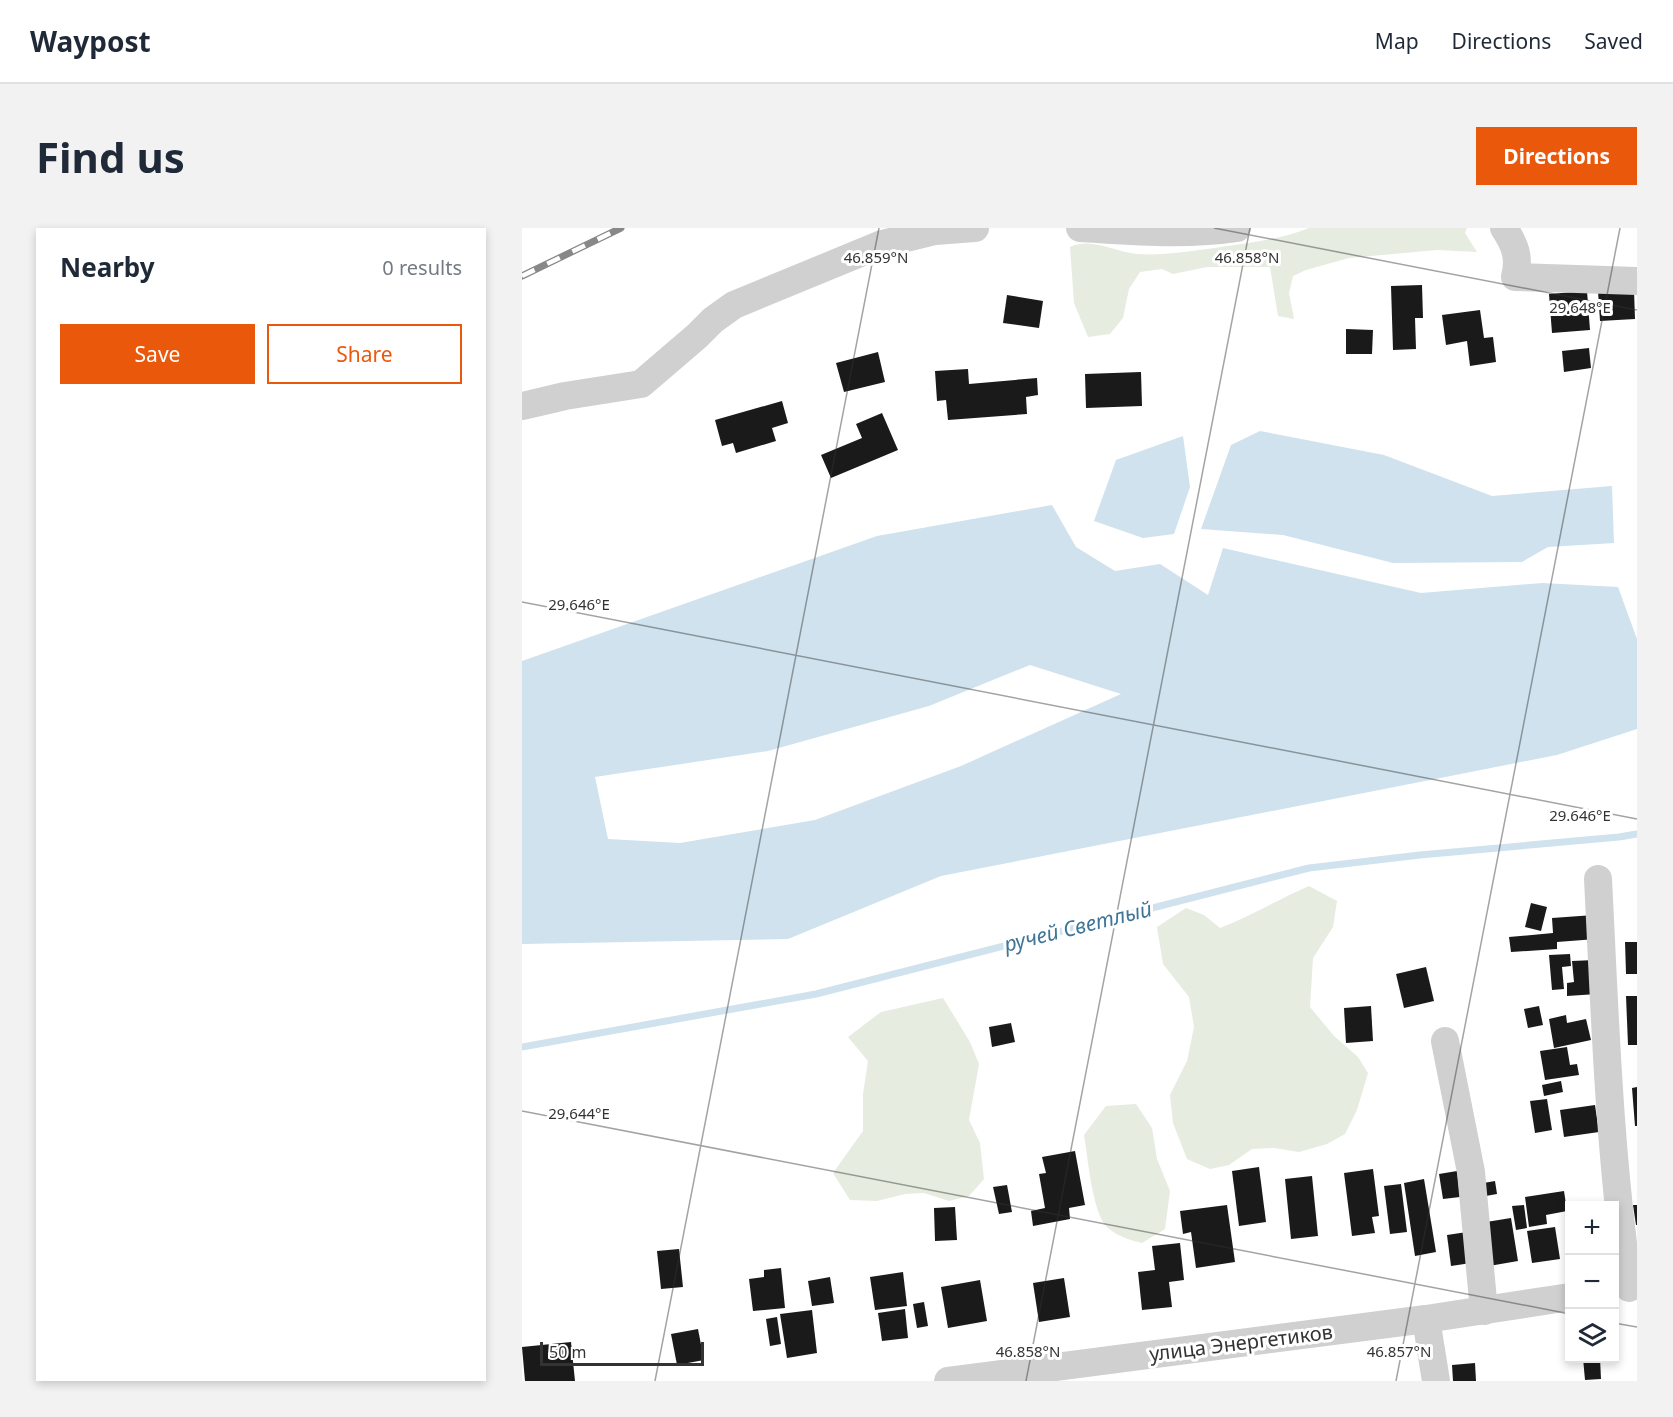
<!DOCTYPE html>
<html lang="en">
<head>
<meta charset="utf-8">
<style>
	:root { --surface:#fff; --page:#f2f2f3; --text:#1f2937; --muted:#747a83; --line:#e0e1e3; --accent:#ea580c }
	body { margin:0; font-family:"Noto Sans",sans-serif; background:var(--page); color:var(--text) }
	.controls { position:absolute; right:18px; bottom:18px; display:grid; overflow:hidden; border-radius:0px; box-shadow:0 3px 9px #0003 }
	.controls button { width:54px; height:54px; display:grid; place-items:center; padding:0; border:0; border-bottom:2px solid var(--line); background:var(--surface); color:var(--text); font:30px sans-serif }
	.scale { position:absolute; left:18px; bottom:15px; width:164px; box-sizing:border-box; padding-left:6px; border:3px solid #333; border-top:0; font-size:16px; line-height:21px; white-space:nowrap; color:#333; -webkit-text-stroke:4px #fff; paint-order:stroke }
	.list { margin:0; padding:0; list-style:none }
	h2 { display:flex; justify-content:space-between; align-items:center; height:78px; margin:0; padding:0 24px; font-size:26px }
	h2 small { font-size:20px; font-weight:400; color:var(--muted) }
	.actions { display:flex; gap:12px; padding:18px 24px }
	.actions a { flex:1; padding:14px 0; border:2px solid var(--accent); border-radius:0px; text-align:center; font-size:21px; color:var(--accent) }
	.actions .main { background:var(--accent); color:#fff }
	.icon { flex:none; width:33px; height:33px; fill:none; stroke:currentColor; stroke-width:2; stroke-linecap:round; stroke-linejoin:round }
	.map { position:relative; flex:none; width:1115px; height:1153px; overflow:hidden; border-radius:0px }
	header { display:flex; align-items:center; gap:36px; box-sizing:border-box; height:84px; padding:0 30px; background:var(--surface); border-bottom:2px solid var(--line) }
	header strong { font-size:28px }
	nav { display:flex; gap:33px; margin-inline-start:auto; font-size:21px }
	.intro { display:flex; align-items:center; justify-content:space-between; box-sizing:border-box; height:144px; padding:0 36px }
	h1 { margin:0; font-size:42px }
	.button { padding:15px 27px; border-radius:0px; background:var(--accent); color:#fff; font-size:21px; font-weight:700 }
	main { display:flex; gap:36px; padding:0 36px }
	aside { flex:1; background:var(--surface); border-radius:0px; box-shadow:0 3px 9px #0003 }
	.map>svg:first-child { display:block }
	.green { fill:#e6ecdf }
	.water { fill:#cfe2ee; fill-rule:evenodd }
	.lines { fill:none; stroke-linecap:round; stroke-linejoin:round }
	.stream { stroke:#cfe2ee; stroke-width:7 }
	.building { fill:#1a1a1a }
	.minor { stroke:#d0d0d0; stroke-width:28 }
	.rail-casing { stroke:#888; stroke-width:7 }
	.rail { stroke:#fff; stroke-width:4.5; stroke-dasharray:14; stroke-linecap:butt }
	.ticks { fill:none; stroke:#333; stroke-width:1.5; stroke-opacity:0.45 }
	.labels { text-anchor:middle; stroke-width:6; stroke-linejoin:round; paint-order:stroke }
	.street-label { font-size:20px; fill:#333; stroke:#fff }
	.water-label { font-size:21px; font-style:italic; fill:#3f7597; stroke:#fff }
	.ticks-label { font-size:15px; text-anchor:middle; fill:#333; stroke:#fff; stroke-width:6; stroke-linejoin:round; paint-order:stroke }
</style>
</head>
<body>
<header>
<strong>Waypost</strong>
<nav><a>Map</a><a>Directions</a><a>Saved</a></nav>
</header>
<div class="intro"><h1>Find us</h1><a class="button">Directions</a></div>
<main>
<aside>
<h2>Nearby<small>0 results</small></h2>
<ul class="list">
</ul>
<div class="actions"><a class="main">Save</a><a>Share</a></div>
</aside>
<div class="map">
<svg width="1115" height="1153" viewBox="0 0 1115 1153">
	<rect width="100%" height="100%" fill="#fff"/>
	<!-- green -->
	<g class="green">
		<path d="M787 0H945L943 5 955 24 915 22 827 30 784 42 771 48 767 65 772 91 756 88 748 39H685L651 46 640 41 618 44 607 61 601 90 588 106 566 109 552 75 548 19C571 9 592 24 615 26 641 28 667 23 693 20 724 15 758 12 787 0Z"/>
		<path d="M787 658 815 673 811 699 791 730 788 779 812 808 836 829 846 845 835 882 823 906 805 916 777 924 752 920 730 921 707 937 688 941 665 931 651 895 648 867 665 833 672 799 667 769 641 736 635 699 664 680 682 687 698 700C729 688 757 671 787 658Z"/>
		<polygon points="421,770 448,814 457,836 447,892 458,915 462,951 447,968 427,973 402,965 383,966 355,973 328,972 311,945 341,903 341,866 346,833 326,809 359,784"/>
		<path d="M614 876 630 900 635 931 648 963 643 1001 620 1015C607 1012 595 1008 585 999 570 984 566 930 562 907L584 878Z"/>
	</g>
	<!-- water -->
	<g class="water">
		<polygon points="738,203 862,227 970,268 1090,258 1092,315 1026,319 1000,334 871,335 761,307 679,301 709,217"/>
		<polygon points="661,208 668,259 652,306 621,310 572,293 594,232"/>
		<path d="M530 277 554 319 593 343 638 336 686 367 701 320 899 365 1020 355 1096 359 1115 411V501L1035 527 419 648 266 711 0 716V433L355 308ZM508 437 599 466 439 538 293 592 158 615 86 611 73 549 246 523 407 478Z"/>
	</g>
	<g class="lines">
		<!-- stream -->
		<polyline class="stream" points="0,819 294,766 787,640 898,627 1097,609 1115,606"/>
	</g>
	<!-- building -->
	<g class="building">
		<polygon points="900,57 901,90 893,90 894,121 871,122 869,58"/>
		<polygon points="1112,62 1113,91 1078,93 1076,63"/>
		<polygon points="1065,63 1068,102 1030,105 1027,66"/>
		<polygon points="485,67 521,73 517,100 481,95"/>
		<polygon points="958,82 962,110 971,109 974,134 948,138 945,113 924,117 920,87"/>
		<polygon points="824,101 851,102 850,126 824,126"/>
		<polygon points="1067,120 1069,140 1042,144 1040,123"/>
		<polygon points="356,124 363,154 322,164 314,135"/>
		<polygon points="446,141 447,156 515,150 516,167 504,169 505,186 426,192 424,172 415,173 413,143"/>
		<polygon points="619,144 620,178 564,180 563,146"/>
		<polygon points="260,173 266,195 250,200 254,213 214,225 211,215 200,218 193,192"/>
		<polygon points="360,185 376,222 309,250 299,227 340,210 334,196"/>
		<polygon points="1009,675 1025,679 1019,703 1003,699"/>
		<polygon points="1072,687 1074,711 1035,714 1035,721 989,724 987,709 1031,705 1030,690"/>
		<polygon points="1103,714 1115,714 1115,746 1104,746"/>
		<polygon points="1048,726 1049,738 1040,739 1042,761 1030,762 1027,727"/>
		<polygon points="1073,732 1075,766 1045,768 1045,755 1052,754 1050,733"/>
		<polygon points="904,739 912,773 882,780 874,746"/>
		<polygon points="1104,768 1115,768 1115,817 1106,817"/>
		<polygon points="849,778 851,813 824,815 822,780"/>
		<polygon points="1017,778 1021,797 1006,800 1002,781"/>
		<polygon points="1044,787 1045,795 1064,791 1069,812 1032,820 1027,791"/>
		<polygon points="489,795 493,814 470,819 467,799"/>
		<polygon points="1045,819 1048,837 1055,836 1057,847 1023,852 1018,823"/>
		<polygon points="1039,853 1041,864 1022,868 1020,857"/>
		<polygon points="1115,859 1115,898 1113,898 1110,860"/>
		<polygon points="1025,871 1030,902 1013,905 1008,873"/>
		<polygon points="1073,877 1077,904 1042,909 1038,882"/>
		<polygon points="553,923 563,977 547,980 548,991 511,998 509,983 523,980 517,946 524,945 520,929"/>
		<polygon points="737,939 744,994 717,998 710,943"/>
		<polygon points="851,941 857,988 850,989 853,1005 830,1008 822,945"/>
		<polygon points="935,943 938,969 921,971 917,946"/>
		<polygon points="790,948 796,1008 769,1011 763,951"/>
		<polygon points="902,951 914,1024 893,1028 882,955"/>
		<polygon points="973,953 975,966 958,969 956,956"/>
		<polygon points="879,956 885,1004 868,1006 862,958"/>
		<polygon points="485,957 490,984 477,986 471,959"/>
		<polygon points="1042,963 1045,983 1024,987 1025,996 1007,999 1003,969"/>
		<polygon points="705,977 713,1034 674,1040 669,1004 661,1006 658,983"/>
		<polygon points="1002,977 1005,1000 994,1002 990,978"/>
		<polygon points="1111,977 1115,977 1115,997 1114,997"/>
		<polygon points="433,979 435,1012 413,1013 412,980"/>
		<polygon points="989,990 996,1033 967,1038 958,995"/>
		<polygon points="1033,999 1038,1031 1010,1035 1005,1003"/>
		<polygon points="945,1004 949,1035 929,1038 925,1007"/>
		<polygon points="658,1015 662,1052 647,1054 650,1079 620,1082 616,1044 633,1042 630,1018"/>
		<polygon points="157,1021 161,1059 139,1061 135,1023"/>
		<polygon points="259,1040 263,1080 231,1083 227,1051 242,1049 242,1042"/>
		<polygon points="381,1044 385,1078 353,1082 348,1049"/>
		<polygon points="308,1049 312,1075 290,1078 286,1053"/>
		<polygon points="542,1050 548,1089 517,1094 511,1055"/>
		<polygon points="458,1052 465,1093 426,1100 419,1059"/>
		<polygon points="402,1074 406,1098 395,1100 391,1076"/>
		<polygon points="383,1081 386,1110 360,1113 356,1085"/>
		<polygon points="290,1082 295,1125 265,1130 258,1086"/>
		<polygon points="255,1089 259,1116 248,1118 244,1091"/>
		<polygon points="176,1101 182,1132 155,1137 149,1106"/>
		<polygon points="49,1114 53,1153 3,1153 0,1119"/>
		<polygon points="1061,1130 1078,1130 1079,1151 1063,1152"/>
		<polygon points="953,1135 954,1153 931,1153 930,1137"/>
	</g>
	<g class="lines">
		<!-- minor -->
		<g class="minor">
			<path d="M558 0C610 3 663 8 715 0"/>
			<path d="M982 0C993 17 998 29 993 49L1115 53"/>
			<polyline points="0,178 43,168 119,156 175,108 191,92 212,77 360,16 413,3 453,0"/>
			<path d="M1076 651C1083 788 1087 924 1107 1060"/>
			<polyline points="923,813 949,944 962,1083"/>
			<polyline points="904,1091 914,1153"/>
			<polyline points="426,1153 904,1091 1048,1069"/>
		</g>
		<!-- rail casing -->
		<g class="rail-casing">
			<polyline id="rail" points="0,48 99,0"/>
		</g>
		<!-- rail -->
		<use href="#rail" class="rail"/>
	</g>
	<!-- ticks -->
	<path class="ticks" d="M692 0 1115 82M0 374 1115 591M0 883 1048 1086M1092 1095 1115 1099M133 1153 357 0M504 1153 728 0M874 1153 1098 0"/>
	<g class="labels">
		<!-- street labels -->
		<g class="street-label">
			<text transform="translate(719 1115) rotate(-7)" y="7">улица Энергетиков</text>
		</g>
		<!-- water labels -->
		<g class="water-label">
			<text transform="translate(556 699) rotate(-14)" y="7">ручей Светлый</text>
		</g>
	</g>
	<g class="ticks-label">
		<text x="354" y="35">46.859°N</text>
		<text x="725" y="35">46.858°N</text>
		<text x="1058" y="85">29.648°E</text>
		<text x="57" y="382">29.646°E</text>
		<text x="1058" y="593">29.646°E</text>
		<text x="57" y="891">29.644°E</text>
		<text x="506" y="1129">46.858°N</text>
		<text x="877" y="1129">46.857°N</text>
	</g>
</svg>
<div class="controls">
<button>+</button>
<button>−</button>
<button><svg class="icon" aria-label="layers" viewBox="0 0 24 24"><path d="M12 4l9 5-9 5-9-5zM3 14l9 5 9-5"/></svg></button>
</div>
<div class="scale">50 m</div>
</div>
</main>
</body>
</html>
